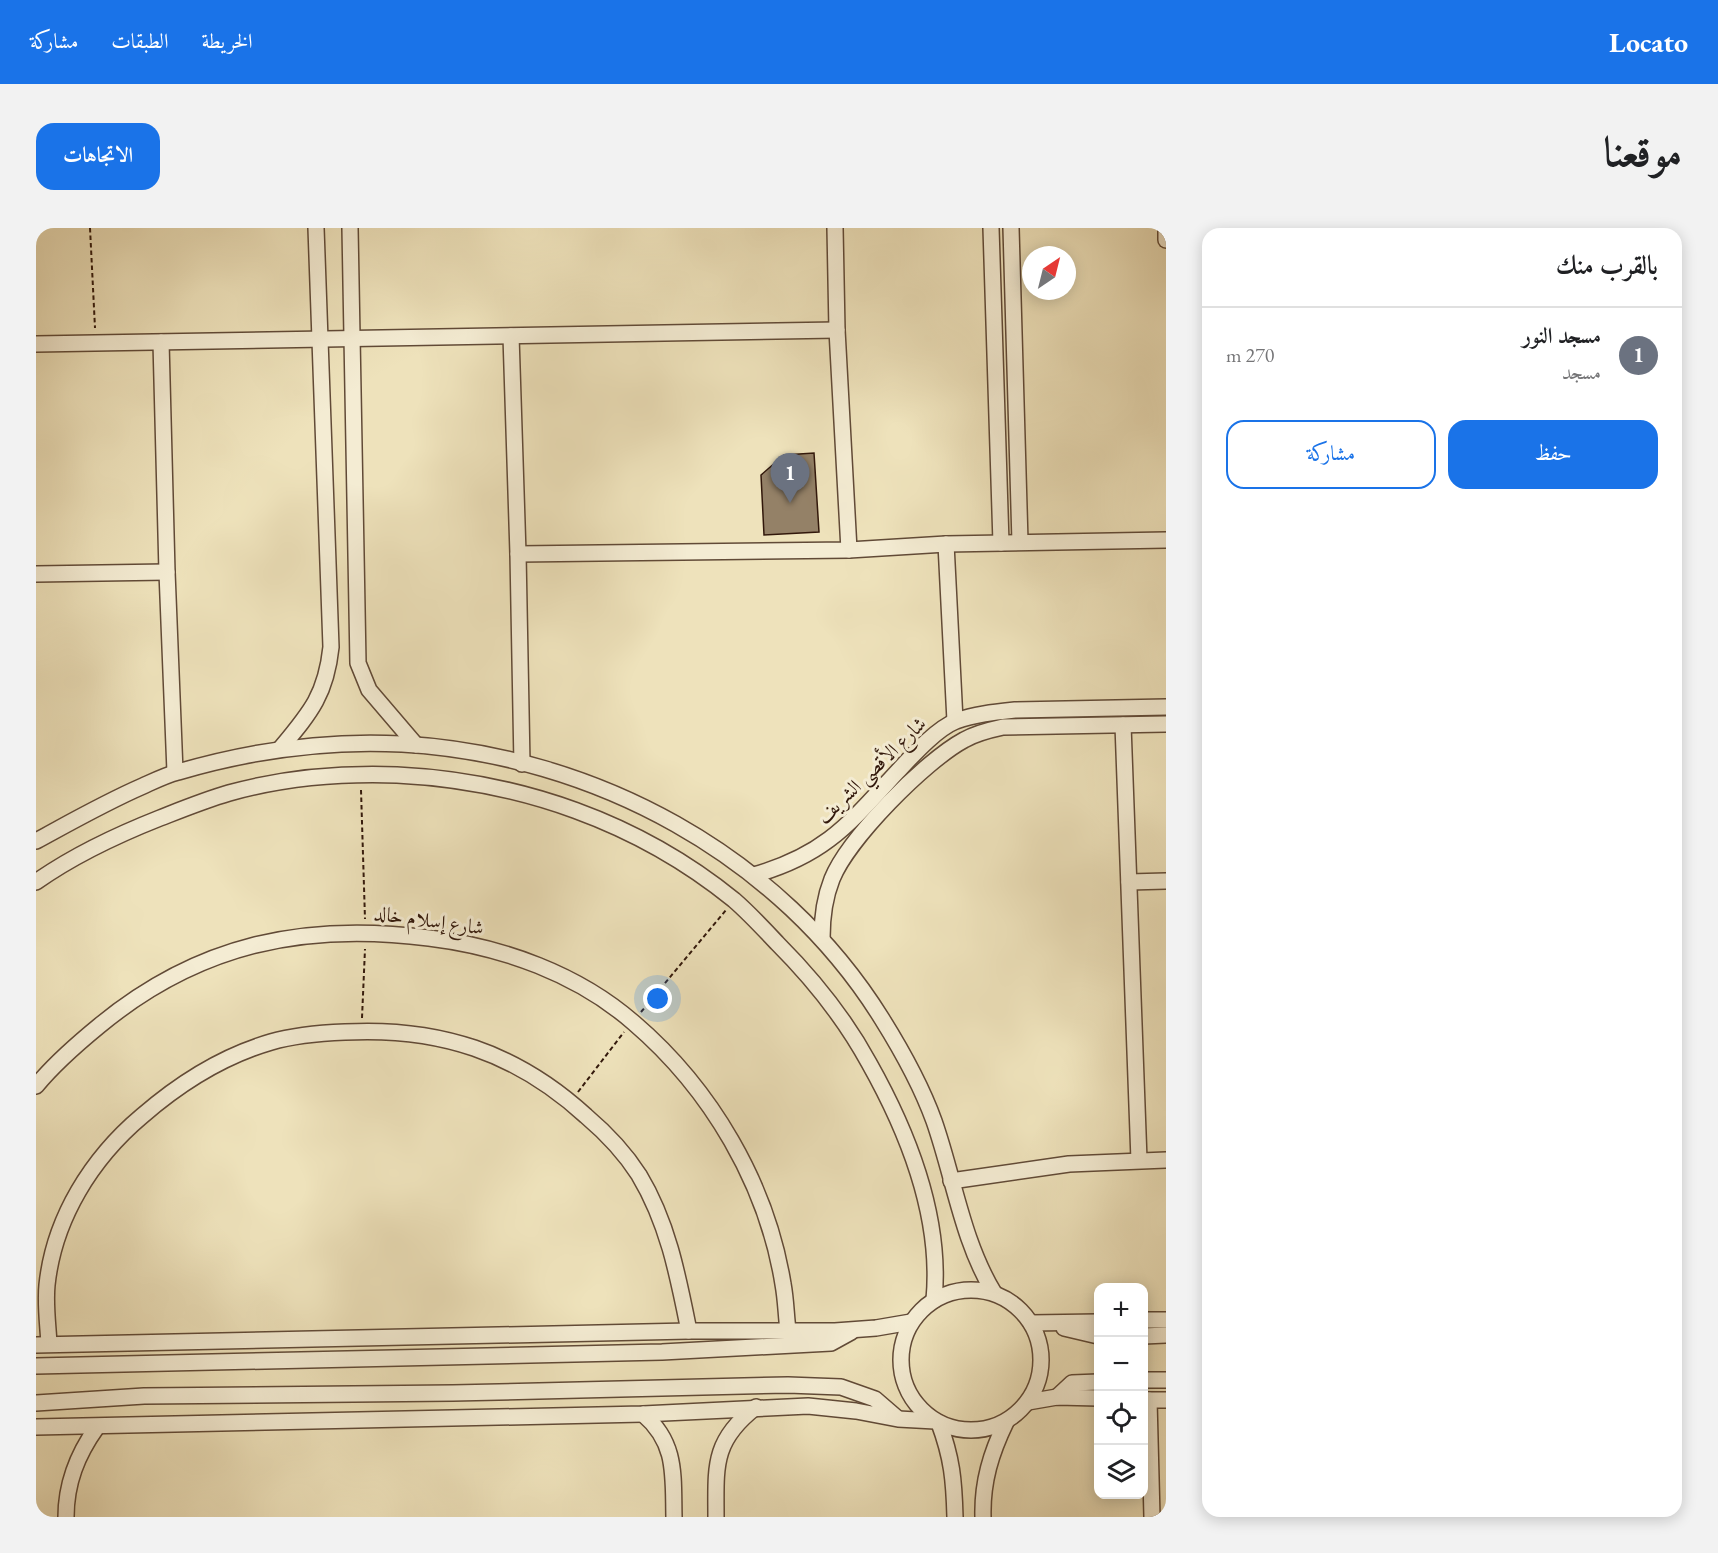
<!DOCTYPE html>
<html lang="ar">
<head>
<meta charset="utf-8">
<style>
	:root { --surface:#fff; --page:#f2f2f2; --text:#202124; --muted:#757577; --line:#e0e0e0; --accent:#1a73e8 }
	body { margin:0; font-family:"EB Garamond",Amiri,serif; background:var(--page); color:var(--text); direction:rtl }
	.controls { position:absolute; right:18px; bottom:18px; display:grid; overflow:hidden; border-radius:12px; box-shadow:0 3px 15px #0003 }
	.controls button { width:54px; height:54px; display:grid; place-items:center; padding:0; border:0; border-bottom:2px solid var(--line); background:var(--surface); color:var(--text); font:30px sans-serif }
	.compass { position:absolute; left:986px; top:18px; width:54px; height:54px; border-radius:50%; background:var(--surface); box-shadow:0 3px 15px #0003; rotate:35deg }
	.you { position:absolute; left:622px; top:771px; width:21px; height:21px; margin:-15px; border:4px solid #fff; border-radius:50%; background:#1a73e8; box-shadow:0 0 0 9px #1a73e833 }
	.badge { display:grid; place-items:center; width:39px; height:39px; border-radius:50%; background:var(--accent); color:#fff; font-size:20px; font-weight:700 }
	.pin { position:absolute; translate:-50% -50px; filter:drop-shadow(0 2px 3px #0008) }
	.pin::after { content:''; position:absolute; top:32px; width:21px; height:18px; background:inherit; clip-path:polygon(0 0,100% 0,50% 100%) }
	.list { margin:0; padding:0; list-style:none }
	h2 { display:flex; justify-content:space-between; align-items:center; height:78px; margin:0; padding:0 24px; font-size:26px }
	h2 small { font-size:20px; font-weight:400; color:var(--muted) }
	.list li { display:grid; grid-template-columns:39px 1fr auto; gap:18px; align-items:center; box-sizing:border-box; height:96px; padding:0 24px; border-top:2px solid var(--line) }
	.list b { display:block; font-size:22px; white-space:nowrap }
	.list p { margin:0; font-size:20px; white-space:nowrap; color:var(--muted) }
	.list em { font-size:20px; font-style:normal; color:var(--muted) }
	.actions { display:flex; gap:12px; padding:18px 24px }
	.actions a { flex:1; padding:14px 0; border:2px solid var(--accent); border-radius:18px; text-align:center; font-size:21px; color:var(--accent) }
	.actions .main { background:var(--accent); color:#fff }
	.icon { flex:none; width:33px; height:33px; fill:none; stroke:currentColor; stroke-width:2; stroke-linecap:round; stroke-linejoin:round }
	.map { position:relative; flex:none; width:1130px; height:1289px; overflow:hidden; direction:ltr; border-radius:18px }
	header { display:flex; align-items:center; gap:36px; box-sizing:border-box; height:84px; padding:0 30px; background:var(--accent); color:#fff }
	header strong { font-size:28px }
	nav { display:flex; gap:33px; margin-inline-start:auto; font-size:21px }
	.intro { display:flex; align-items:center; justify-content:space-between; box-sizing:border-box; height:144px; padding:0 36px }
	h1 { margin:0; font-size:42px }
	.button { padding:15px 27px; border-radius:18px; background:var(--accent); color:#fff; font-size:21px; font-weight:700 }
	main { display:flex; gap:36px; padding:0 36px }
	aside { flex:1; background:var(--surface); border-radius:18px; box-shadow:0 3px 15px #0003 }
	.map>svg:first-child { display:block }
	.building { fill:#948167; stroke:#32180b; stroke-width:1.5 }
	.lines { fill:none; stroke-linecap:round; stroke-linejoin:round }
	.minor-casing { stroke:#614a37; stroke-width:18 }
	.path { stroke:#32180b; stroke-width:2; stroke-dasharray:4.5 3; stroke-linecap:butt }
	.minor { stroke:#f4ecd3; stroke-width:15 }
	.labels { text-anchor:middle; stroke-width:6; stroke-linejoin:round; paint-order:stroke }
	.street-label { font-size:20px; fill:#32180b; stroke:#f4ecd3 }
</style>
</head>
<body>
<header>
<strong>Locato</strong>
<nav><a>الخريطة</a><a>الطبقات</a><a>مشاركة</a></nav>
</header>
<div class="intro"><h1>موقعنا</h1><a class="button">الاتجاهات</a></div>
<main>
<aside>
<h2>بالقرب منك<small></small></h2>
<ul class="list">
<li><span class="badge" style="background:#6b7280">1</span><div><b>مسجد النور</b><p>مسجد</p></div><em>270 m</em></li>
</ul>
<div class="actions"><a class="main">حفظ</a><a>مشاركة</a></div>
</aside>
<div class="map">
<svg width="1130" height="1289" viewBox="0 0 1130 1289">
	<rect width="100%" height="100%" fill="#eee2bb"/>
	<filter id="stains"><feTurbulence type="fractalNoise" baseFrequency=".00333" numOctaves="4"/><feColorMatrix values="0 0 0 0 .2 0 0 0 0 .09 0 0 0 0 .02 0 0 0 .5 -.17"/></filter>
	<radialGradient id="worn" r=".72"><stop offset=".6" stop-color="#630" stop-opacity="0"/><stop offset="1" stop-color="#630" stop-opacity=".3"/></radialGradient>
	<!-- building -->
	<polygon class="building" points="778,225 783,304 728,307 725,247 748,227"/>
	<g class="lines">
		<!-- minor casing -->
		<g class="minor-casing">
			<g id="minor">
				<polyline points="314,0 322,435 333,462 380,517"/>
				<polyline points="799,0 801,102 813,322"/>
				<polyline points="955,0 965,315"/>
				<polyline points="975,0 984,314"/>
				<polyline points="1130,0 1130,12"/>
				<polyline points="475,108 482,326 486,536"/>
				<polyline points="125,114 131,344 139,544"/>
				<polyline points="0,116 801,102"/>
				<polyline points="910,316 919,493"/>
				<polyline points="482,326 813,322 910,316 1130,312"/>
				<polyline points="0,346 131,344"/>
				<polyline points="1087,497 1103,932"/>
				<path d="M244 521C274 485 290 467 295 419L280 0"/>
				<path d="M0 613C35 594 70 574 107 558 118 553 130 547 142 544 214 523 291 512 366 516 558 527 744 627 846 791 866 823 885 857 898 893 918 950 926 1012 958 1065"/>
				<path d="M718 647C789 627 813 596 861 544 876 528 900 501 920 493 939 486 960 484 979 482L1130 479"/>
				<path d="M0 654C38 627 81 607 124 590 147 581 169 572 193 565 247 550 306 545 361 547 484 553 602 594 698 672 713 685 727 700 741 715 777 751 809 791 833 835 873 906 906 989 898 1072"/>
				<polyline points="1093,654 1130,653"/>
				<path d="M786 710C786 689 788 671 796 651 812 611 889 533 928 512 940 505 953 502 967 499L1130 496"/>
				<path d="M0 858C19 835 41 816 63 798 162 716 268 694 393 710 467 719 542 746 598 795 675 861 731 956 747 1056 750 1072 750 1087 752 1102"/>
				<polyline points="915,953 1033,936 1130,932"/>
				<circle cx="935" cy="1132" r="70"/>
				<polyline points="1108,1092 1130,1092"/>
				<polyline points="995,1095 1062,1094"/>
				<polyline points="1028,1100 1062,1108"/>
				<polyline points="1108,1108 1130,1107"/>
				<path d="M13 1116C12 1097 9 1076 11 1057 18 990 56 930 106 888 144 855 187 828 235 814 259 807 284 805 309 804 403 799 480 824 550 888 570 905 589 925 603 947 632 995 642 1048 653 1103"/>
				<polyline points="0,1117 653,1103 799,1103 840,1100 875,1094"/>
				<polyline points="0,1138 626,1124 795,1115 815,1104"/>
				<polyline points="1108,1152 1130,1152"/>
				<polyline points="1021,1169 1036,1155 1062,1154"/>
				<polyline points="1108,1172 1130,1172"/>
				<polyline points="1113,1172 1116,1289"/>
				<polyline points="992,1174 1021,1169 1062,1170"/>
				<polyline points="0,1175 108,1168 417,1165 752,1157 805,1159 839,1171 861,1190"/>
				<path d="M607 1186C641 1215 637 1247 638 1289"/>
				<path d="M903 1195C916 1230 918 1252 919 1289"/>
				<polyline points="0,1199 607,1186 772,1178 820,1183 862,1191 899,1193"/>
				<path d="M30 1289C30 1255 41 1227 61 1199"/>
				<path d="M680 1289C680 1239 676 1213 720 1179"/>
				<path d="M947 1289C946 1254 955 1225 970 1194"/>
			</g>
		</g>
		<!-- path -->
		<g class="path">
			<polyline points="54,0 59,100"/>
			<polyline points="325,562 329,691"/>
			<polyline points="605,784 690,682"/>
			<polyline points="326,790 329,721"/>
			<polyline points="542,864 588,804"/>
		</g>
		<!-- minor -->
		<use href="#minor" class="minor"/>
	</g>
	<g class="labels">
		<!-- street labels -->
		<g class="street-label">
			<text transform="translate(835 542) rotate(-44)" y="7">شارع الأقصي الشريف</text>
			<text transform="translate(393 692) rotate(8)" y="7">شارع إسلام خالد</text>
		</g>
	</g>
	<rect width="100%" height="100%" filter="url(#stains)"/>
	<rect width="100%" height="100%" fill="url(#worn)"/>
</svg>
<div class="controls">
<button>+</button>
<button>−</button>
<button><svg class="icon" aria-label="locate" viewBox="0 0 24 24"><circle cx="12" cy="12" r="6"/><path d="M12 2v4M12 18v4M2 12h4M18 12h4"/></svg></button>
<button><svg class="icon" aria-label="layers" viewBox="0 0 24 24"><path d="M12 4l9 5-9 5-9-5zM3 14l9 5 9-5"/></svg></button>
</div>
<svg class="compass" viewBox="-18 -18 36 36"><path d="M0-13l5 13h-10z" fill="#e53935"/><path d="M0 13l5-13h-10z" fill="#757577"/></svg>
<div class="you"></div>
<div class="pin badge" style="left:754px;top:275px;background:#6b7280">1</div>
</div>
</main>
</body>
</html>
